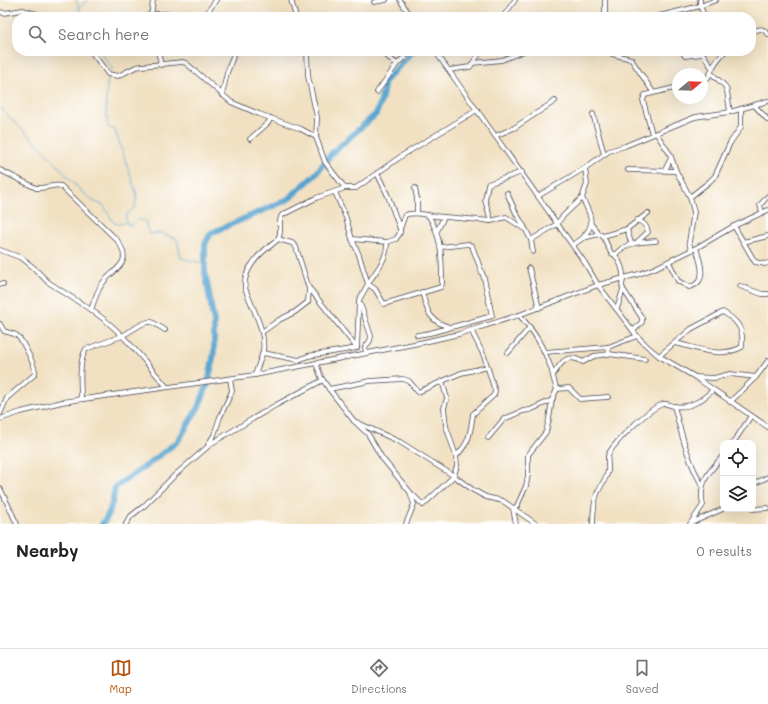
<!DOCTYPE html>
<html lang="en">
<head>
<meta charset="utf-8">
<style>
	:root { --surface:#fff; --page:#f6f6f6; --text:#222; --muted:#767676; --line:#e0e0e0; --accent:#b45309 }
	body { margin:0; font-family:Mali,sans-serif; background:var(--page); color:var(--text) }
	.controls { position:absolute; right:12px; bottom:12px; display:grid; overflow:hidden; border-radius:8px; box-shadow:0 4px 16px #0002 }
	.controls button { width:36px; height:36px; display:grid; place-items:center; padding:0; border:0; border-bottom:1px solid var(--line); background:var(--surface); color:var(--text); font:20px sans-serif }
	.compass { position:absolute; left:672px; top:68px; width:36px; height:36px; border-radius:50%; background:var(--surface); box-shadow:0 4px 16px #0002; rotate:71deg }
	.list { margin:0; padding:0; list-style:none }
	h2 { display:flex; justify-content:space-between; align-items:center; height:52px; margin:0; padding:0 16px; font-size:17px }
	h2 small { font-size:13px; font-weight:400; color:var(--muted) }
	.icon { flex:none; width:22px; height:22px; fill:none; stroke:currentColor; stroke-width:2; stroke-linecap:round; stroke-linejoin:round }
	.map { position:relative; flex:none; width:768px; height:524px; overflow:hidden }
	.search { position:absolute; background:var(--surface); box-shadow:0 4px 16px #0002; left:12px; right:12px; top:12px; height:44px; display:flex; align-items:center; gap:10px; box-sizing:border-box; padding:0 14px; border-radius:16px; color:var(--muted); font-size:15px }
	.sheet { height:124px; background:var(--surface) }
	nav { display:flex; justify-content:space-around; align-items:center; box-sizing:border-box; height:56px; border-top:1px solid var(--line); background:var(--surface); font-size:11px; color:var(--muted) }
	nav a { display:grid; justify-items:center; gap:2px }
	nav .on { color:var(--accent) }
	.map>svg:first-child { display:block }
	.lines { fill:none; stroke-linecap:round; stroke-linejoin:round }
	.stream { stroke:#57a4d0; stroke-width:1 }
	.river { stroke:#57a4d0; stroke-width:6 }
	.minor-casing { stroke:#413f4f; stroke-width:5.5 }
	.minor { stroke:#fff; stroke-width:4 }
</style>
</head>
<body>
<div class="map">
<svg width="768" height="524" viewBox="0 0 768 524">
	<rect width="100%" height="100%" fill="#fff"/>
	<filter id="ink" filterUnits="userSpaceOnUse"><feTurbulence type="fractalNoise" baseFrequency=".025" numOctaves="2"/><feDisplacementMap in="SourceGraphic" scale="8" xChannelSelector="R" yChannelSelector="G"/><feConvolveMatrix kernelMatrix="1 2 1 2 8 2 1 2 1" color-interpolation-filters="sRGB"/></filter>
	<filter id="wash" filterUnits="userSpaceOnUse"><feTurbulence type="fractalNoise" baseFrequency=".012" numOctaves="4" result="noise"/><feDisplacementMap in="SourceGraphic" scale="16" xChannelSelector="R" yChannelSelector="G"/><feGaussianBlur stdDeviation="0.9" result="paint"/><feColorMatrix in="noise" values="0 0 0 0 0 0 0 0 0 0 0 0 0 0 0 0 0 1.4 0 .05"/><feComposite in="paint" operator="in"/></filter>
	<g filter="url(#wash)">
		<rect width="100%" height="100%" fill="#f1e1c2"/>
		<g class="lines">
			<!-- stream -->
			<g class="stream">
				<polyline points="76,0 82,17"/>
				<polyline points="80,8 87,0"/>
				<polyline points="100,51 112,68 110,73"/>
				<path d="M109 77C104 93 106 110 108 127L115 130 137 195 135 207 126 215V223L132 226 139 219 146 222V227L150 234 160 233 177 239 181 258 205 264"/>
				<polyline points="0,108 45,151 80,190 93,201 103,205 114,223 119,224 125,223"/>
			</g>
			<!-- river -->
			<path class="river" d="M102 524C111 514 113 499 115 487L146 466 178 441 198 408 208 384 214 353V322L205 272V244L211 233 287 200 315 175 331 154 376 114 381 101 385 81 413 51"/>
		</g>
	</g>
	<g filter="url(#ink)">
		<g class="lines">
			<!-- minor casing -->
			<g class="minor-casing">
				<g id="minor">
					<polyline points="291,0 296,17"/>
					<polyline points="400,0 411,17"/>
					<polyline points="700,0 700,6 705,17"/>
					<polyline points="374,2 386,0"/>
					<polyline points="0,12 4,13 23,10 47,17"/>
					<polyline points="150,14 178,14 202,17"/>
					<polyline points="151,17 153,0"/>
					<polyline points="204,17 216,0"/>
					<polyline points="503,17 515,0"/>
					<polyline points="605,17 605,0"/>
					<polyline points="655,17 700,6 716,0"/>
					<path d="M751 32C759 29 762 27 768 34"/>
					<polyline points="91,51 108,74 118,76 136,67 142,66 182,62 186,63 231,102 259,114 301,129 316,137"/>
					<polyline points="158,51 161,65"/>
					<polyline points="307,51 308,76 317,117 316,137 325,162 345,188"/>
					<polyline points="380,51 397,64 411,51"/>
					<polyline points="435,51 585,263 598,285 637,336 647,346 659,356 695,377 768,427"/>
					<polyline points="607,51 612,54 631,59 653,92"/>
					<polyline points="682,51 685,56 703,54 712,68"/>
					<polyline points="473,63 502,60 524,51"/>
					<polyline points="449,70 470,67 481,51"/>
					<polyline points="711,73 725,86 727,91 730,112"/>
					<path d="M702 82C711 77 709 74 713 67 716 61 721 56 725 51"/>
					<polyline points="377,92 397,64"/>
					<polyline points="222,95 227,73 235,51"/>
					<polyline points="754,105 768,120"/>
					<polyline points="593,114 604,154"/>
					<polyline points="656,133 670,154 676,171 690,197"/>
					<polyline points="652,134 643,100 645,95 678,87"/>
					<polyline points="495,136 514,128 555,101"/>
					<polyline points="250,139 268,123 271,118"/>
					<path d="M0 170 36 188C45 189 53 184 61 186L117 240C135 265 113 268 102 284 97 291 94 301 91 310 121 329 143 360 167 387"/>
					<polyline points="628,170 676,171"/>
					<polyline points="665,170 671,158"/>
					<polyline points="415,188 417,199 417,213"/>
					<polyline points="335,192 346,218 352,239 387,242 396,239 400,233 400,229 388,196 377,173"/>
					<polyline points="507,193 516,213 525,228"/>
					<polyline points="538,196 585,168 609,151 625,146 695,117 730,112 768,101"/>
					<path d="M582 198C586 206 593 217 590 227 589 230 585 234 583 238"/>
					<polyline points="762,212 760,205 768,196"/>
					<polyline points="428,215 434,216 491,221 506,217 526,230 531,240"/>
					<polyline points="491,221 485,200 488,184 522,172"/>
					<polyline points="591,224 599,234 603,236 611,253 615,255"/>
					<polyline points="734,226 755,262 765,264 768,263"/>
					<polyline points="627,229 631,243"/>
					<polyline points="437,231 444,217"/>
					<polyline points="603,236 627,229 648,213"/>
					<path d="M352 239 359 255 368 284C376 270 388 259 387 242"/>
					<path d="M637 242 648 232C647 226 643 222 637 220"/>
					<polyline points="743,242 768,236"/>
					<polyline points="573,245 583,238 599,234"/>
					<polyline points="0,250 22,258 34,268 48,282 91,310"/>
					<polyline points="691,250 689,242 694,212 690,197 709,182 715,176 730,143 741,127 741,109"/>
					<polyline points="533,252 531,240 557,224 562,217 582,198 587,184 585,168"/>
					<path d="M669 262 678 281 689 287C709 283 700 261 696 248"/>
					<polyline points="529,268 539,308"/>
					<polyline points="0,284 3,284"/>
					<polyline points="740,286 762,294 768,294"/>
					<polyline points="310,289 357,348"/>
					<path d="M422 292C427 311 429 321 449 327"/>
					<polyline points="360,303 371,336 370,341 365,347 366,353"/>
					<polyline points="617,309 623,289"/>
					<path d="M0 324 4 331C8 333 13 333 16 335 21 337 35 365 35 372L34 375 7 398 0 414"/>
					<path d="M633 331 642 322V318L623 289C621 285 623 283 623 279 624 271 620 261 615 255 625 242 642 242 656 241"/>
					<polyline points="262,332 279,320 295,312 308,302 309,289 296,247 292,243 278,239"/>
					<polyline points="417,335 430,333 492,316 484,278 472,246 468,244 441,247"/>
					<polyline points="545,352 608,347"/>
					<path d="M263 353 299 360 308 356 357 348 359 300 368 284 375 289 384 304 441 287 442 284C442 259 442 236 428 215 421 214 413 212 405 215L400 229"/>
					<polyline points="508,353 530,327"/>
					<polyline points="609,354 645,359"/>
					<path d="M659 356 691 329 723 312C738 321 744 329 742 347 719 359 699 348 675 343"/>
					<polyline points="316,363 321,377 329,389 354,421 368,434 382,458 410,492 414,504 406,524"/>
					<path d="M255 375C257 368 261 359 263 351 266 330 252 308 245 288 243 273 255 258 266 249 270 246 276 242 278 239 283 231 277 222 282 215L316 198 345 188H356L403 155 477 110"/>
					<path d="M553 375C562 361 567 353 583 362L594 356 609 354 608 347 637 336"/>
					<polyline points="695,377 714,378 730,374 756,377"/>
					<polyline points="329,389 370,381 403,379 409,381 418,392 461,373 488,367"/>
					<polyline points="557,389 569,388 580,399 608,397"/>
					<path d="M81 398C81 383 78 363 86 349L122 336 142 324 148 322H152L165 330"/>
					<polyline points="730,402 756,377 768,361"/>
					<path d="M674 406C681 432 688 462 702 485"/>
					<polyline points="0,419 21,412 62,402 255,375 424,342 459,334 519,315 598,285 639,274 655,268 696,248 734,226 768,210"/>
					<polyline points="354,421 400,442 454,476 473,490 486,497 503,501 536,524"/>
					<polyline points="488,438 504,419 523,411 530,410 552,400"/>
					<polyline points="733,443 751,416"/>
					<polyline points="208,445 214,435 220,417 232,391 230,379"/>
					<path d="M456 456C470 442 470 434 473 414L494 395 495 391 484 356 471 330"/>
					<polyline points="753,484 768,477"/>
					<polyline points="0,488 17,524"/>
					<polyline points="412,494 423,505 454,476 457,465 456,456 446,426 444,408 447,398 442,381"/>
					<polyline points="753,509 768,508"/>
					<polyline points="691,523 723,509"/>
					<polyline points="126,524 131,516 144,506 175,475 212,443 276,405 323,380"/>
					<path d="M516 524 513 509 517 506 526 486 528 475V455L546 432 549 419 552 400 557 389C554 383 553 375 551 368 543 347 535 332 519 315"/>
					<path d="M593 524C593 514 594 503 597 494 600 486 606 480 608 471 609 466 606 458 609 453 617 440 648 409 663 404 668 403 670 406 675 406 690 409 702 400 713 390"/>
					<path d="M690 524 703 505C698 482 709 472 723 456"/>
				</g>
			</g>
			<!-- minor -->
			<use href="#minor" class="minor"/>
		</g>
	</g>
</svg>
<div class="controls">
<button><svg class="icon" aria-label="locate" viewBox="0 0 24 24"><circle cx="12" cy="12" r="6"/><path d="M12 2v4M12 18v4M2 12h4M18 12h4"/></svg></button>
<button><svg class="icon" aria-label="layers" viewBox="0 0 24 24"><path d="M12 4l9 5-9 5-9-5zM3 14l9 5 9-5"/></svg></button>
</div>
<svg class="compass" viewBox="-18 -18 36 36"><path d="M0-13l5 13h-10z" fill="#e53935"/><path d="M0 13l5-13h-10z" fill="#767676"/></svg>
<div class="search"><svg class="icon" aria-label="search" viewBox="0 0 24 24"><circle cx="10" cy="10" r="6"/><path d="M15 15l6 6"/></svg>Search here</div>
</div>
<section class="sheet">
<h2>Nearby<small>0 results</small></h2>
<ul class="list">
</ul>
</section>
<nav>
<a class="on"><svg class="icon" aria-label="map" viewBox="0 0 24 24"><path d="M3 6l6-2 6 2 6-2v14l-6 2-6-2-6 2zM9 4v14M15 6v14"/></svg>Map</a>
<a><svg class="icon" aria-label="directions" viewBox="0 0 24 24"><path d="M12 3l9 9-9 9-9-9zM9 14v-3h6M13 9l2 2-2 2"/></svg>Directions</a>
<a><svg class="icon" aria-label="saved" viewBox="0 0 24 24"><path d="M7 4h10v16l-5-4-5 4z"/></svg>Saved</a>
</nav>
</body>
</html>
